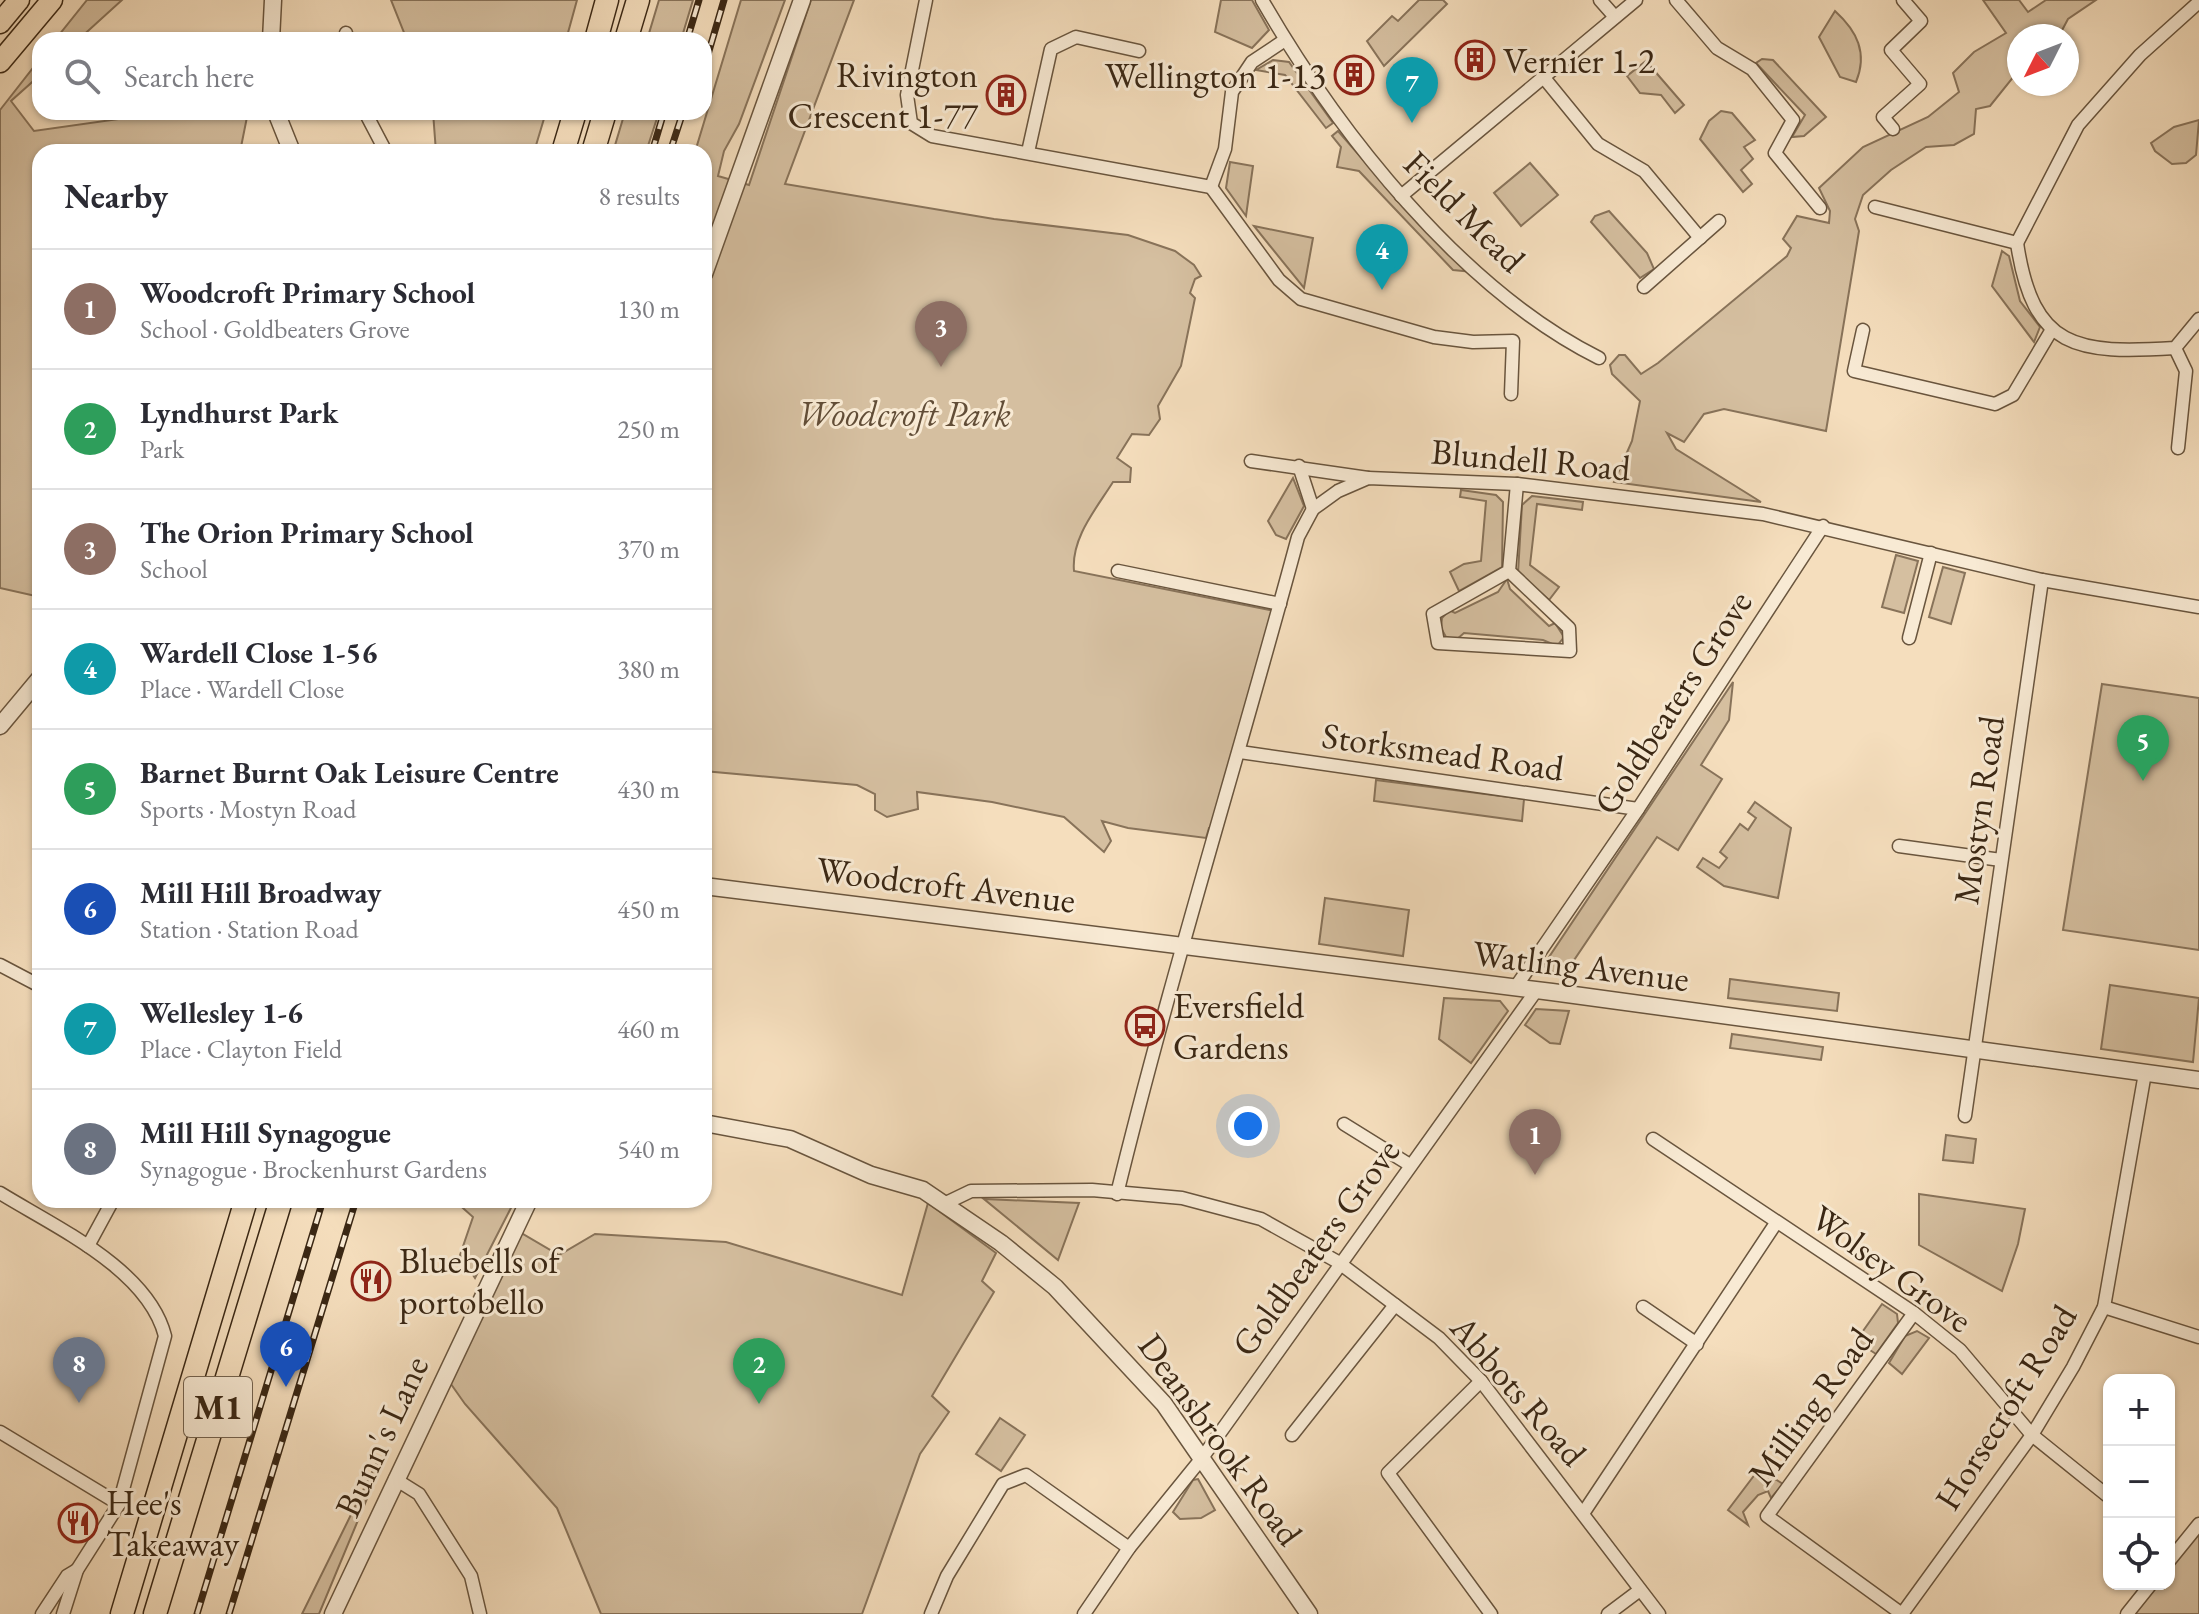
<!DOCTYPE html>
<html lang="en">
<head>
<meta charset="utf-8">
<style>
	:root { --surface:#fff; --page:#f7f7f7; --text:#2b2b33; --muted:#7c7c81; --line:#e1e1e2; --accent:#8f2418 }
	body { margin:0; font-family:"EB Garamond",serif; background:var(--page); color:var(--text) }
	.controls { position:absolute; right:24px; bottom:24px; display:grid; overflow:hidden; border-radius:16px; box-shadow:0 2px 6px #0004 }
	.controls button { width:72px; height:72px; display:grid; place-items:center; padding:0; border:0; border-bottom:2px solid var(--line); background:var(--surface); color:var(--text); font:40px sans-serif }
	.compass { position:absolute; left:2007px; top:24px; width:72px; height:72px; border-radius:50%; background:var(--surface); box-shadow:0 2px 6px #0004; rotate:228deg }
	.you { position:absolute; left:1248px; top:1126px; width:28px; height:28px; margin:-20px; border:6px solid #fff; border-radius:50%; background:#1a73e8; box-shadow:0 0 0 12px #1a73e833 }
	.badge { display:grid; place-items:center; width:52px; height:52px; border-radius:50%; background:var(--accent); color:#fff; font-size:26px; font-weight:700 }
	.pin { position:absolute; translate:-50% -66px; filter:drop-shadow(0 2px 4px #0008) }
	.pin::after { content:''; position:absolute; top:42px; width:28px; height:24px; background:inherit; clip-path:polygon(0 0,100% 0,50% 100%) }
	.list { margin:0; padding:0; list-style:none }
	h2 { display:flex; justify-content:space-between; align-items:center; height:104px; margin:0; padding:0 32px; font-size:34px }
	h2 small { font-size:26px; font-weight:400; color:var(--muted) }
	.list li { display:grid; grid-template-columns:52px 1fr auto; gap:24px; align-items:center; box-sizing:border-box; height:120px; padding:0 32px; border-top:2px solid var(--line) }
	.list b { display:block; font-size:30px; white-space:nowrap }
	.list p { margin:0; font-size:26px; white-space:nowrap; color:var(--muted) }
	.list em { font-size:26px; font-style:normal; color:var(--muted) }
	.icon { flex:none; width:44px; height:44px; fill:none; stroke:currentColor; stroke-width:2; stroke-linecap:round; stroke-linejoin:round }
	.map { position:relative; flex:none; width:2199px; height:1614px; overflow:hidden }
	.search { position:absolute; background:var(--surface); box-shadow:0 2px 6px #0004; left:32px; top:32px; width:680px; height:88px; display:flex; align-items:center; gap:20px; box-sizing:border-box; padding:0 28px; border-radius:24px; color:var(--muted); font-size:30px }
	.panel { position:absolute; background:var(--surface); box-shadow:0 2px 6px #0004; left:32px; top:144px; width:680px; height:1064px; border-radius:24px }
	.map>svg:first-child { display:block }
	.green { fill:#d5bfa0; stroke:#88735a; stroke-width:2 }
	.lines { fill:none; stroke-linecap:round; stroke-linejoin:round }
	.minor-casing { stroke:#69553e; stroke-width:15 }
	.tertiary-casing { stroke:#69553e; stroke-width:19 }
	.trunk-casing { stroke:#3a2714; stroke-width:23 }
	.motorway-casing { stroke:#3a2714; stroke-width:25 }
	.minor { stroke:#f8ead4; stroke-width:12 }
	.tertiary { stroke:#f8ead4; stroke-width:16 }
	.trunk { stroke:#f5debd; stroke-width:20 }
	.motorway { stroke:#f5debd; stroke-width:22 }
	.rail-casing { stroke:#3a2714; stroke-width:7 }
	.rail { stroke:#f8ead4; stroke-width:4; stroke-dasharray:12; stroke-linecap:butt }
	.labels { text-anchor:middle; stroke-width:6; stroke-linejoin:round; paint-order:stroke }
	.shield { fill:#f8ead4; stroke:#73624e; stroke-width:2 }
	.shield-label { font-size:34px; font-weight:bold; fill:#3a2714 }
	.poi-label { font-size:36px; fill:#3a2714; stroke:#f8ead4; text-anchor:start }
	.street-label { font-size:36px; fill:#3a2714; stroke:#f8ead4 }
	.park-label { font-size:36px; font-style:italic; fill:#614d37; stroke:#f8ead4 }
</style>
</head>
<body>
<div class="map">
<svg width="2199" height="1614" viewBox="0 0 2199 1614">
	<rect width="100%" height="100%" fill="#f5debd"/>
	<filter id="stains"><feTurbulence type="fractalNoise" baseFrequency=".0025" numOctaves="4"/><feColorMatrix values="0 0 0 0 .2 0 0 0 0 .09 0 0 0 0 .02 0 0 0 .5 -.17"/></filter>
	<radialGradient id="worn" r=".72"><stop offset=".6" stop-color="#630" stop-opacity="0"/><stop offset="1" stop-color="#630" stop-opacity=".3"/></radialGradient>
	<!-- green -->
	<g class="green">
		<polygon points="87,0 122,0 78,40 55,40"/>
		<polygon points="391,0 577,0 566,40 407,40"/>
		<polygon points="659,0 693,0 681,40 647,40"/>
		<path d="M741 0H785L739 124 724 151 718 176 749 185 811 0H854L785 184 994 219 1128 235 1175 251 1194 265 1201 276 1195 279 1190 293 1195 298 1181 366 1158 406 1160 419 1149 435 1132 434 1117 458 1131 468 1130 482H1113C1096 509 1071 538 1074 571L1279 612 1217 828H1209L1206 838 1128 828 1102 821 1111 841 1104 852 1064 817 992 802 917 792 918 809 887 817 875 810V794L857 785 704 771V152H695Z"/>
		<polygon points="1221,0 1252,0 1269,30 1252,48 1215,32"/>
		<polygon points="1419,0 1443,0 1447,4 1384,66 1367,41 1392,16 1398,21"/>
		<polygon points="1983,0 2019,0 2028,12 2046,0 2096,0 2068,19 2059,36 2019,36 2019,70 1990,106 1976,109 1974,134 1954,145 1926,147 1891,170 1863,195 1855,219 1859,231 1826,431 1724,409 1704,414 1684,442 1667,433 1676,449 1761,502 1614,482 1632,441 1640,401 1612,374 1610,365 1619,355 1625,355 1641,374 1658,363 1787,256 1791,248 1783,239 1797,216 1829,223 1830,211 1819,188 1863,147 1928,117 1959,92 1953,73 1974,52 2006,33"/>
		<path d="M1835 11C1857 31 1868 53 1856 82L1840 77 1819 37Z"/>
		<polygon points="40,59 40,75 11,101 34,131 168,112 248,112 240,152 40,152 40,597 0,588 0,110"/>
		<polygon points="1762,59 1773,60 1826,117 1804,136 1792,137 1805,115 1756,63"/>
		<polygon points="1273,60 1289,62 1333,123 1326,128 1285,75 1256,70"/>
		<polygon points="1646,61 1684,105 1675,113 1661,95 1640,93 1627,76"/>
		<polygon points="1721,111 1732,113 1755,140 1744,147 1753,159 1741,170 1752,184 1743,192 1700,139 1709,121"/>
		<polygon points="433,112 546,112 534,152 436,152"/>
		<polygon points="625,112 659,112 646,152 613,152"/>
		<polygon points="2199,120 2196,155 2186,163 2172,164 2155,151 2151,143 2174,127"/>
		<polygon points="1338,131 1414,218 1473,272 1453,270 1359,171 1337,167 1341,147 1332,136"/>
		<polygon points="1230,162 1253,166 1246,216 1226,188"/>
		<polygon points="1530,163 1558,195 1521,226 1494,193"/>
		<polygon points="1609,211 1647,253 1654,269 1640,278 1591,222 1595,216"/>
		<polygon points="1254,226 1313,238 1304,288"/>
		<polygon points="2002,251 2009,256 2020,301 2040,327 2034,342 1992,286"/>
		<polygon points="1293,478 1304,506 1286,539 1276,535 1268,521"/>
		<polygon points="1461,490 1496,495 1503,502 1502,567 1459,591 1450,572 1464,564 1481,561 1486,501 1460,497"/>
		<polygon points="1532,496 1583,502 1582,510 1537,504 1530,565 1559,587 1549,600 1518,573 1522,505"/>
		<polygon points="1896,555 1918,561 1904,613 1882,607"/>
		<polygon points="1943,567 1965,573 1951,624 1929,617"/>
		<polygon points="1507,579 1510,589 1549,626 1555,623 1564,637 1557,646 1543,640 1464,633 1456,640 1446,637 1441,628 1442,618 1449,610 1455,613 1498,592"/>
		<polygon points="1733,682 1729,720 1701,765 1722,779 1678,850 1657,837 1566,972 1555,973 1543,966"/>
		<polygon points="2102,684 2199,698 2199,950 2063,930"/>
		<polygon points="1376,780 1524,799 1522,821 1374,801"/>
		<polygon points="1755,802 1791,828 1778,898 1724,886 1697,867 1703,858 1719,868 1727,858 1720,852 1740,824 1748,830 1756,818 1748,812"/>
		<polygon points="1325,898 1409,910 1403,956 1319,944"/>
		<polygon points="1730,979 1839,993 1837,1011 1728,998"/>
		<polygon points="2110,985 2199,998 2193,1062 2101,1049"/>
		<polygon points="1444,998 1500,1001 1508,1011 1471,1063 1439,1039"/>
		<polygon points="1536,1009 1569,1011 1560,1044 1550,1043 1525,1025"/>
		<polygon points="1732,1034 1823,1047 1821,1060 1730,1048"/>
		<polygon points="1946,1135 1976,1139 1973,1163 1943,1160"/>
		<polygon points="1919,1194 2025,1209 2018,1244 2002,1291 1919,1245"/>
		<polygon points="984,1199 1079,1203 1058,1260"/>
		<polygon points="454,1200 514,1202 475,1278 460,1255 473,1217"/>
		<polygon points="928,1203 996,1253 982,1281 994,1292 932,1396 949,1412 920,1454 862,1614 601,1614 557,1508 465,1404 446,1377 516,1230 559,1255 595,1234 726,1242 902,1295"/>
		<polygon points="1882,1304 1897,1314 1898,1323 1876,1354 1856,1341"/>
		<polygon points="1917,1331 1929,1338 1902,1374 1889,1363 1905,1336"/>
		<polygon points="1000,1418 1025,1435 1001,1471 976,1454"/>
		<polygon points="376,1464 381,1465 319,1614 302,1614"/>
		<polygon points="1759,1469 1783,1484 1771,1498 1768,1491 1758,1495 1743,1512 1748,1525 1728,1510"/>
		<polygon points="1198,1479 1215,1510 1201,1518 1180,1519 1173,1512 1193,1480"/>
		<polygon points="2199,1523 2199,1614 2127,1614 2151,1584 2169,1584 2169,1561"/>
	</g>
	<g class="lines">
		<!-- minor casing -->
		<g class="minor-casing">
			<g id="minor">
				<polyline points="926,0 907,95 911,123 932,136 1211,187"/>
				<path d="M1262 0C1338 132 1461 289 1599 358"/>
				<polyline points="1600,0 1615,17"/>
				<polyline points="1676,0 1717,48 1752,69 1793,120 1775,153 1820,208"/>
				<polyline points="346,33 347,40"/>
				<polyline points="1545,79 1598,144 1644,171 1700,238"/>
				<polyline points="365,112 386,152"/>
				<polyline points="1893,129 1883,117 1920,84 1891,50 1921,21 1903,0"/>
				<polyline points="1028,152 1051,49 1076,37 1139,51"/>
				<polyline points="1211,187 1279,280 1301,299 1434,337 1473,342 1513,341 1511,394"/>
				<polyline points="1211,187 1225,149 1232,92 1252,62 1285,40"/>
				<polyline points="1401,196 1636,0"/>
				<polyline points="1875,207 2017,243"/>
				<polyline points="2017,243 2078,125 2140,55 2199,2"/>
				<path d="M2017 243C2033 350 2077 354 2175 348L2199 319"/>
				<polyline points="1644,287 1719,221"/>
				<polyline points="1863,330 1854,371 1995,404 2013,395 2051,331"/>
				<polyline points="2175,348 2186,371 2178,448"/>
				<polyline points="1251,461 1368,478"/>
				<polyline points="1299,466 1313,509"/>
				<polyline points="1118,571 1280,604"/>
				<polyline points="1509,571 1433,614 1438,643 1570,651 1569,628 1509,571 1517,484"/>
				<polyline points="1909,638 1931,553"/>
				<polyline points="1240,752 1638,809"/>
				<polyline points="1899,846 2001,860"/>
				<polyline points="0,965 40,986"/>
				<polyline points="1515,988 1638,809 1823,526"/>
				<polyline points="1965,1116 2042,580"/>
				<polyline points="1344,1124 1410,1165"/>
				<polyline points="1653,1139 1914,1313 1960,1350 2032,1435 2109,1497"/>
				<path d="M0 1193C55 1227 148 1269 165 1336L119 1504 77 1570 63 1614"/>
				<path d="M1117 1194C1171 973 1239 757 1298 537L1313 509 1338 491 1368 478 1517 484 1763 514 2042 580 2199 607"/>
				<polyline points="946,1203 971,1191 1092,1190 1182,1198 1261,1219 1338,1262 1439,1338 1481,1381 1659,1614"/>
				<polyline points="88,1246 113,1200"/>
				<polyline points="1643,1307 1697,1344"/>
				<polyline points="2104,1307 2199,1337"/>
				<polyline points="1481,1381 1388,1473 1491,1614"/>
				<polyline points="0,1432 119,1504"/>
				<polyline points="1292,1435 1395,1305"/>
				<polyline points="395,1479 419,1494 471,1576 480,1614"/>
				<polyline points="1584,1512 1776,1223"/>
				<polyline points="2169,1561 2199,1524"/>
				<polyline points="42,1614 67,1576 77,1570"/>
				<polyline points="931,1614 947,1576 1003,1484 1026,1475 1129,1548"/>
				<polyline points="1084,1614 1129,1548 1202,1458 1536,991"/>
				<polyline points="1608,1614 1640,1590"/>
				<polyline points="1902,1614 2032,1435 2073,1367 2104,1307 2145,1073"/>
				<polyline points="1902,1614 1767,1516 1914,1313"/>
				<polyline points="2127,1614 2151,1584"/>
			</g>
		</g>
		<!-- tertiary casing -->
		<g class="tertiary-casing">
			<g id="tertiary">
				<polyline points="271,40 273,0"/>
				<polyline points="276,112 292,152"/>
				<polyline points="704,274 802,0"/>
				<polyline points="0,726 40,678"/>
				<polyline points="704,886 1552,992 2199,1080"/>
				<polyline points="704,1123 790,1139 871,1175 923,1190 1001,1243 1055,1287 1164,1404 1309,1614"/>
				<polyline points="333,1614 529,1200"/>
			</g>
		</g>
		<!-- trunk casing -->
		<g class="trunk-casing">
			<g id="trunk">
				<polyline points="0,23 19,0"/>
				<polyline points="0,62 52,0"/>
			</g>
		</g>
		<!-- motorway casing -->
		<g class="motorway-casing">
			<g id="motorway">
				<polyline points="596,40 607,0"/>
				<polyline points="626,40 638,0"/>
				<polyline points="563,152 575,112"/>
				<polyline points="593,152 605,112"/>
				<polyline points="122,1614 246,1200"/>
				<polyline points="155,1614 281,1200"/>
			</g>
		</g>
		<!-- minor -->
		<use href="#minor" class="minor"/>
		<!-- tertiary -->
		<use href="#tertiary" class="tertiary"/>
		<!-- trunk -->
		<use href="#trunk" class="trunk"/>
		<!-- motorway -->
		<use href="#motorway" class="motorway"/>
		<!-- rail casing -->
		<g class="rail-casing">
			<g id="rail">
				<polyline points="687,40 699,0"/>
				<polyline points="704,68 724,0"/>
				<polyline points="652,152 664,112"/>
				<polyline points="670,152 683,112"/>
				<polyline points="197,1614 323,1200"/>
				<polyline points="229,1614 356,1200"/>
			</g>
		</g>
		<!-- rail -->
		<use href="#rail" class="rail"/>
	</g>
	<!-- icons -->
	<defs>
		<g id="building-ring" transform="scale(2)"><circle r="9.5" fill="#f8ead4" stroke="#8f2418" stroke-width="1.5"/><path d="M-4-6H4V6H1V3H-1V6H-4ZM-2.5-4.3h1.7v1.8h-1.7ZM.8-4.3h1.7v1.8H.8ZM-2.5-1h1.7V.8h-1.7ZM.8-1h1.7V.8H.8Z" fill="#8f2418"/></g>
		<g id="bus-ring" transform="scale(2)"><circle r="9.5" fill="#f8ead4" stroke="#8f2418" stroke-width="1.5"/><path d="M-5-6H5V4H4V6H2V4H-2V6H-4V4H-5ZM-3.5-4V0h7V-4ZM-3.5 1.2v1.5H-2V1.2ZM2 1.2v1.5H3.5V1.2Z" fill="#8f2418"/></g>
		<g id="restaurant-ring" transform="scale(2)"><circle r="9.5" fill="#f8ead4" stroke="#8f2418" stroke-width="1.5"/><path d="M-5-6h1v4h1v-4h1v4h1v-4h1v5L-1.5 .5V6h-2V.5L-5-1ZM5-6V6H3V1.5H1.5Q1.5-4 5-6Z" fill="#8f2418"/></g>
	</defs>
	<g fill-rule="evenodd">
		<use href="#building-ring" x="1475" y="60"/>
		<use href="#building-ring" x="1354" y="75"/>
		<use href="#building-ring" x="1006" y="95"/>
		<use href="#bus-ring" x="1145" y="1026"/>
		<use href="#restaurant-ring" x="371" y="1281"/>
		<use href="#restaurant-ring" x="78" y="1523"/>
	</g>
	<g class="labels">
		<!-- shield labels -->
		<rect class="shield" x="184" y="1377" width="68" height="60" rx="6"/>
		<g class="shield-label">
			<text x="218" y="1419">M1</text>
		</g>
		<!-- poi labels -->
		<g class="poi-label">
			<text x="1503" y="73">Vernier 1-2</text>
			<text x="978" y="87" text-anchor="end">Rivington<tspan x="978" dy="41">Crescent 1-77</tspan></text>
			<text x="1326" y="88" text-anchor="end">Wellington 1-13</text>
			<text x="1173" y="1018">Eversfield<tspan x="1173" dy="41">Gardens</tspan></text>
			<text x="399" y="1273">Bluebells of<tspan x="399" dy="41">portobello</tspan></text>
			<text x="106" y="1515">Hee's<tspan x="106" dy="41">Takeaway</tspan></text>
		</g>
		<!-- street labels -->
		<g class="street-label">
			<text transform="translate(1465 211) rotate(45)" y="13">Field Mead</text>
			<text transform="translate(1531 459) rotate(5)" y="13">Blundell Road</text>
			<text transform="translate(1672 702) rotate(-57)" y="13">Goldbeaters Grove</text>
			<text transform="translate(1443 751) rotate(8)" y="13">Storksmead Road</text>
			<text transform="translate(1978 810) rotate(-82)" y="13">Mostyn Road</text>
			<text transform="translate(946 884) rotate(7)" y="13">Woodcroft Avenue</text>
			<text transform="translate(1581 965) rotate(7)" y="13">Watling Avenue</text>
			<text transform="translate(1315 1247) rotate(-54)" y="13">Goldbeaters Grove</text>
			<text transform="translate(1892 1268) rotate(36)" y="13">Wolsey Grove</text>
			<text transform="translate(1519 1390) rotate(49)" y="13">Abbots Road</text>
			<text transform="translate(1810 1406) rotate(-54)" y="13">Milling Road</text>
			<text transform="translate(2005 1407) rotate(-58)" y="13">Horsecroft Road</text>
			<text transform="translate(381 1436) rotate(-65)" y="13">Bunn's Lane</text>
			<text transform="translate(1221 1439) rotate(54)" y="13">Deansbrook Road</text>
		</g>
		<!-- park labels -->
		<g class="park-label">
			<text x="904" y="426">Woodcroft Park</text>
		</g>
	</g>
	<rect width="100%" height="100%" filter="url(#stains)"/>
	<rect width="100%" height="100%" fill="url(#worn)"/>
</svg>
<div class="controls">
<button>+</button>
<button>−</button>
<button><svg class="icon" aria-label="locate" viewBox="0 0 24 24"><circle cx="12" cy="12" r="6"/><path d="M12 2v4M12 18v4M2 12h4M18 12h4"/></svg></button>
</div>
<svg class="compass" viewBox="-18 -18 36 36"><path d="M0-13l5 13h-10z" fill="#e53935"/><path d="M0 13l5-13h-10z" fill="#7c7c81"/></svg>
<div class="you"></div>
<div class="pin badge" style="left:1535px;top:1175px;background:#8d6e63">1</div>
<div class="pin badge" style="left:759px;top:1404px;background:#2e9e5b">2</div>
<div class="pin badge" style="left:941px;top:367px;background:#8d6e63">3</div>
<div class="pin badge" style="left:1382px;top:290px;background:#0f9aa8">4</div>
<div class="pin badge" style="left:2143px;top:781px;background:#2e9e5b">5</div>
<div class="pin badge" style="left:286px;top:1387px;background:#1a4fb4">6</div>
<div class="pin badge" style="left:1412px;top:123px;background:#0f9aa8">7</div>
<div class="pin badge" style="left:79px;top:1403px;background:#6b7280">8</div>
<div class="search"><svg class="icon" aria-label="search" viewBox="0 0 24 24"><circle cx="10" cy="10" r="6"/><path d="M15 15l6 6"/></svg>Search here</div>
<section class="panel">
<h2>Nearby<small>8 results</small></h2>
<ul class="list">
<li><span class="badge" style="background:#8d6e63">1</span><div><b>Woodcroft Primary School</b><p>School · Goldbeaters Grove</p></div><em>130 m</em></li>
<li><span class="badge" style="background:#2e9e5b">2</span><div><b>Lyndhurst Park</b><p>Park</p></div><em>250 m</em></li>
<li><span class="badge" style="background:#8d6e63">3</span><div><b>The Orion Primary School</b><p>School</p></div><em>370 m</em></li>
<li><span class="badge" style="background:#0f9aa8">4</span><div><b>Wardell Close 1-56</b><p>Place · Wardell Close</p></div><em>380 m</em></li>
<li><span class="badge" style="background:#2e9e5b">5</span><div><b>Barnet Burnt Oak Leisure Centre</b><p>Sports · Mostyn Road</p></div><em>430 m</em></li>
<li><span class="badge" style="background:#1a4fb4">6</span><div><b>Mill Hill Broadway</b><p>Station · Station Road</p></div><em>450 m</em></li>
<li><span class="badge" style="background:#0f9aa8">7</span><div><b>Wellesley 1-6</b><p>Place · Clayton Field</p></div><em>460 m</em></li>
<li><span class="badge" style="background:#6b7280">8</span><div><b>Mill Hill Synagogue</b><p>Synagogue · Brockenhurst Gardens</p></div><em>540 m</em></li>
</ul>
</section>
</div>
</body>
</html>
